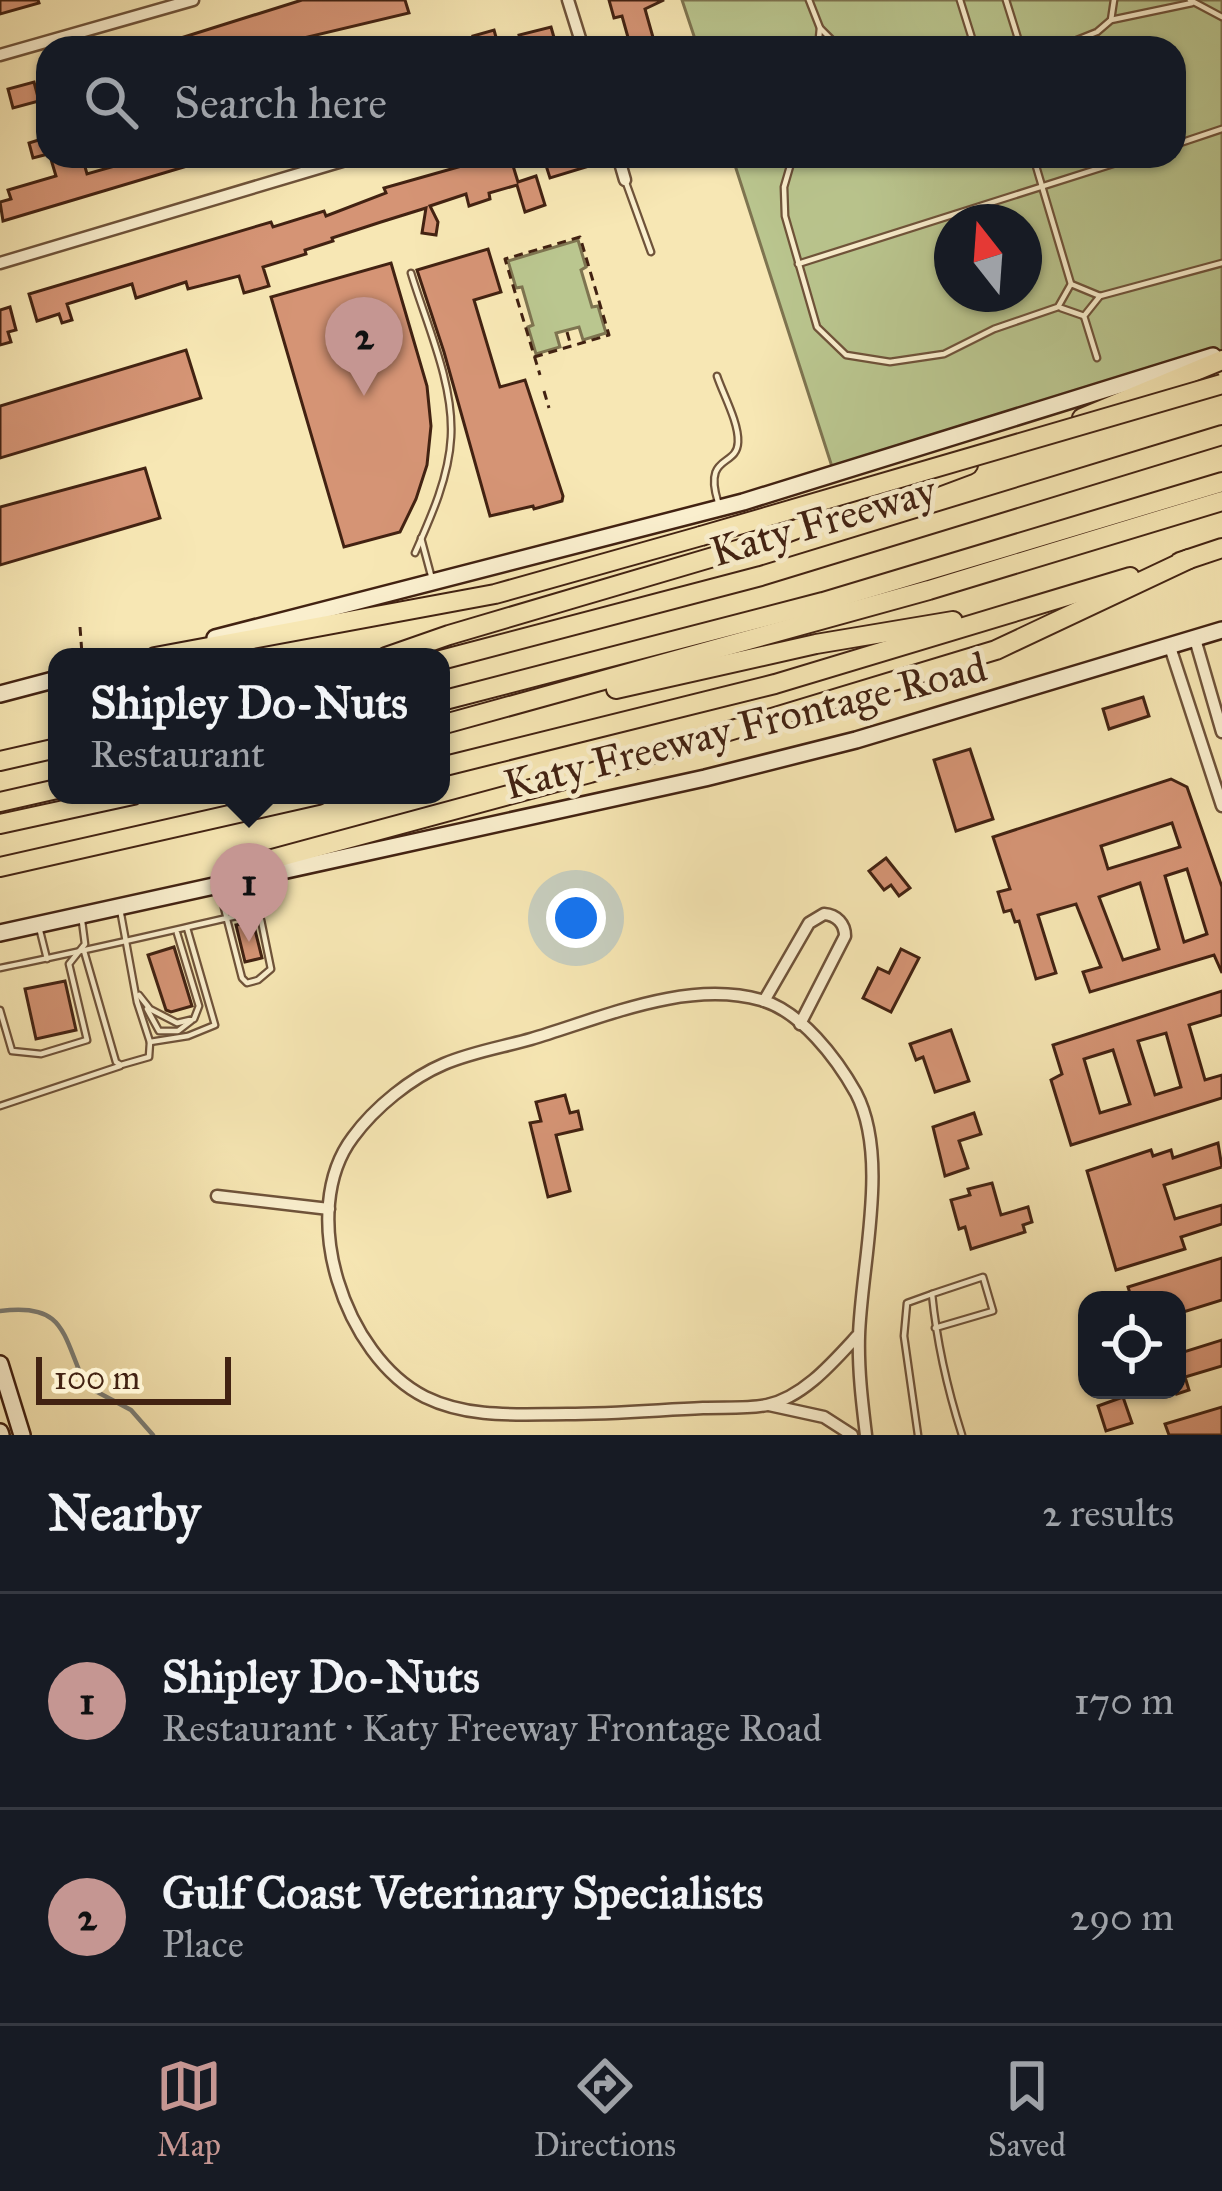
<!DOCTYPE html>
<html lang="en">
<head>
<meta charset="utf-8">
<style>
	:root { --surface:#171b24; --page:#242831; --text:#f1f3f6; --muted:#9ea1a6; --line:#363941; --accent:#c59692 }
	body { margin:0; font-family:"IM FELL Great Primer",serif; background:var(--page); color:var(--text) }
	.controls { position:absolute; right:36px; bottom:36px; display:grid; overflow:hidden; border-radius:24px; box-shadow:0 3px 9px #0004 }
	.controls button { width:108px; height:108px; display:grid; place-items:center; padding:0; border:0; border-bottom:3px solid var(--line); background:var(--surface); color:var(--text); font:60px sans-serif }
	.compass { position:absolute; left:934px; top:204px; width:108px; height:108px; border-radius:50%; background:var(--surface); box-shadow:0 3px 9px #0004; rotate:343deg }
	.scale { position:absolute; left:36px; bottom:30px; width:195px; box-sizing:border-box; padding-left:12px; border:6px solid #422212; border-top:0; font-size:33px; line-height:42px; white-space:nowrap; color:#422212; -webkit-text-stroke:9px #faefce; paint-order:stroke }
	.you { position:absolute; left:576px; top:918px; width:42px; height:42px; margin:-30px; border:9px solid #fff; border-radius:50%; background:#1a73e8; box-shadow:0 0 0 18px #1a73e833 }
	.badge { display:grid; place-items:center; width:78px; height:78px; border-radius:50%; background:var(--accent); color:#111; font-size:39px; font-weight:700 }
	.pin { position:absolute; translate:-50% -99px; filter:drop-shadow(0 3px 6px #0008) }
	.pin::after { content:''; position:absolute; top:63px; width:42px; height:36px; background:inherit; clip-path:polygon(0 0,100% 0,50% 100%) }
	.popup { position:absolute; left:48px; top:648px; width:402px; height:156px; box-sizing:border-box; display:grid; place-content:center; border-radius:24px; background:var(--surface); filter:drop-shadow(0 3px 9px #0005); font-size:39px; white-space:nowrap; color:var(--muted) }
	.popup b { font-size:45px; color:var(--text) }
	.popup::after { content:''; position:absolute; left:50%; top:100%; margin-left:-24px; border:24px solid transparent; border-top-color:var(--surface) }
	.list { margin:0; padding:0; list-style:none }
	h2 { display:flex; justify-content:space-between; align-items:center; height:156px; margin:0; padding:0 48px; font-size:51px }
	h2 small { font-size:39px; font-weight:400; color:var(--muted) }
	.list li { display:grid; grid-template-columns:78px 1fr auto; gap:36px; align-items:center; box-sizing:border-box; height:216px; padding:0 48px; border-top:3px solid var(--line) }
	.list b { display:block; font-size:45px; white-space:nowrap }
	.list p { margin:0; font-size:39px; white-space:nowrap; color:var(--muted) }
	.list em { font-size:39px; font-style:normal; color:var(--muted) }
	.icon { flex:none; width:66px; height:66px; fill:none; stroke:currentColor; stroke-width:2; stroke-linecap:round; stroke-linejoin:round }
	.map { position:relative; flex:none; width:1222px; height:1435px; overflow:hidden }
	.search { position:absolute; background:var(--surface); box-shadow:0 3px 9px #0004; left:36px; right:36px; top:36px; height:132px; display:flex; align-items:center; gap:30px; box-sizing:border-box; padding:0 42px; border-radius:36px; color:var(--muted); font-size:45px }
	.sheet { height:588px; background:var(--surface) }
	nav { display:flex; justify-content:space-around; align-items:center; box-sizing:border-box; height:168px; border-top:3px solid var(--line); background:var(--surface); font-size:33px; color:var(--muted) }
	nav a { display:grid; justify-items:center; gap:6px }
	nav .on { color:var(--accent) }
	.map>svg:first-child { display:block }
	.green { fill:#bac68f; stroke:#7e7450; stroke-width:3; fill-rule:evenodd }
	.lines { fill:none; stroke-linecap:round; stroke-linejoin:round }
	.stream { stroke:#7c7e76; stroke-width:4.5 }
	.building { fill:#d59475; stroke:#422212; stroke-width:3; fill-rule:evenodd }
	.service-casing { stroke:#6f533a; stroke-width:9 }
	.minor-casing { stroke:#6f533a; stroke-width:15 }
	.secondary-casing { stroke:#422212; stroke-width:20 }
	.motorway-casing { stroke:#422212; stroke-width:22 }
	.path { stroke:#422212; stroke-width:3; stroke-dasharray:9 6; stroke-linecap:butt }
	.service { stroke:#faefce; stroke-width:4.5 }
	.minor { stroke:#faefce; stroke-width:10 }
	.secondary { stroke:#faefce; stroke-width:15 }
	.motorway { stroke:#f7e7b4; stroke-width:18 }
	.motorway-bridge-casing { stroke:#422212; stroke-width:22; stroke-linecap:butt }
	.motorway-bridge { stroke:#f7e7b4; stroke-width:18 }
	.labels { text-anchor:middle; stroke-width:10; stroke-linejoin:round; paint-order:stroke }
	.street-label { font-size:42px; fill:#422212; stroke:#faefce }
</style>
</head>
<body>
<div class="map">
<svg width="1222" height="1435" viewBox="0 0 1222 1435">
	<rect width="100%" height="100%" fill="#f7e7b4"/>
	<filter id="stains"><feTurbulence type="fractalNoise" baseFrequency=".00167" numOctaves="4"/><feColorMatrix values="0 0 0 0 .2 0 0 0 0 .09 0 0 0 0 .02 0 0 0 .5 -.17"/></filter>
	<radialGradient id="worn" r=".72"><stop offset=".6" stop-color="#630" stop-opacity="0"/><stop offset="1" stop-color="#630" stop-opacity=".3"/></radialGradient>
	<!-- green -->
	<g class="green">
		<path d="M682 0H1222V353L834 473 732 156H1174V48H698ZM952 222H1024V294H952Z"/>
		<polygon points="578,240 586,267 581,270 592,307 598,306 606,333 583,340 579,327 556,333 560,347 536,354 528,327 533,325 522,287 516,288 508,261"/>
	</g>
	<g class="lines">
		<!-- stream -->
		<path class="stream" d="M0 1311C67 1302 62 1336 86 1386L131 1410 153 1435"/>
	</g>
	<!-- building -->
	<g class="building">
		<polygon points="0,0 38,0 39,3 0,14"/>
		<polygon points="302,0 405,0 409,13 299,39 301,48 149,48"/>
		<polygon points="609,0 664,0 645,9 656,48 631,48 622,16 614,18"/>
		<polygon points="551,27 557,48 522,48 519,35"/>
		<polygon points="494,30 499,48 477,48 473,36"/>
		<polygon points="34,82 39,101 13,108 8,89"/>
		<polygon points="48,137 48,154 33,158 29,143"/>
		<polygon points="50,156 82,156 87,174 122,164 120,156 181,156 184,167 3,221 0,202 11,199 8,190 56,176"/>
		<polygon points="497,156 510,156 518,182 536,176 545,205 525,212 517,185 489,193 490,199 469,206 466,194 430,206 438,222 436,235 422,233 426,208 381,222 332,238 333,241 305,250 306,254 263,267 269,286 244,293 239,276 188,289 186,282 136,298 132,284 67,304 72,320 62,323 59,314 37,321 29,294 271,222 273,227 324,211 326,216 386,193 384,188"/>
		<polygon points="543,156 608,156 609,160 550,178"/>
		<polygon points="488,249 501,292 474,300 500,387 525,380 563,496 562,501 534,509 533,506 490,516 444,352 417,270"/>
		<polygon points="391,263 427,386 431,426 427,465 416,499 400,532 344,547 271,297"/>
		<polygon points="10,307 16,330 8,332 11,342 0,345 0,310"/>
		<polygon points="186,350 201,398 0,458 0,406"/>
		<polygon points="145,468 160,518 0,565 0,507"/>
		<polygon points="1143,697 1149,716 1109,729 1103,709"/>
		<polygon points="970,749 993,819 956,831 934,760"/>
		<path d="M1171 779 1187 787 1222 887V973L1214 955 1090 992 1083 972 1101 967 1076 904 1038 915 1056 973 1036 979 1019 921 1015 922 1011 910 1004 912 998 892 1010 889 993 837ZM1172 823 1180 847 1108 869 1101 846ZM1187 869 1207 934 1184 942 1165 876ZM1140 883 1159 949 1123 960 1099 897Z"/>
		<polygon points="886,858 910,888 899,896 891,885 884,890 869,871"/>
		<polygon points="253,922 262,958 245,962 236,925"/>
		<polygon points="174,947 192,1006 171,1012 166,1010 148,955"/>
		<polygon points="901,949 919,958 891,1012 863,998 878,968 889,973"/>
		<polygon points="65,981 76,1030 36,1039 25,989"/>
		<path d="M1222 991V1015L1189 1025 1205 1080 1222 1075V1098L1071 1145 1051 1080 1062 1074 1053 1045ZM1166 1033 1181 1087 1155 1095 1138 1041ZM1113 1050 1130 1104 1100 1113 1084 1059Z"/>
		<polygon points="951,1030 969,1081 935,1092 923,1057 916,1060 910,1044"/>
		<polygon points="565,1095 570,1113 578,1111 582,1129 556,1135 570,1191 548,1197 530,1123 541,1121 536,1102"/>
		<polygon points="974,1113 981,1134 959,1141 968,1168 945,1176 933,1127"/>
		<polygon points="1218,1143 1222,1167 1164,1185 1175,1219 1222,1205 1222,1224 1181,1237 1185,1249 1116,1270 1087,1171 1151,1150 1153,1156 1171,1150 1173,1158"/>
		<polygon points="992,1183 1001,1215 1028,1207 1032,1222 1023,1225 1025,1232 971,1249 965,1227 959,1229 951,1200 970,1195 968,1189"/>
		<polygon points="1222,1258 1222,1300 1177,1314 1177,1300 1132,1300 1128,1287"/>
		<polygon points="1222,1340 1222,1366 1185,1377 1189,1390 1177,1394 1177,1354"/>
		<polygon points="1123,1397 1132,1423 1106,1431 1098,1406"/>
		<polygon points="1222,1407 1222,1435 1169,1435 1165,1424"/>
	</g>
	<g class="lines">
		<!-- service casing -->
		<g class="service-casing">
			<g id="service">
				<polyline points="809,0 820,28 818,48"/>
				<polyline points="960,0 975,48"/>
				<polyline points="1006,0 1021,48"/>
				<polyline points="1190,0 1222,17"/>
				<polyline points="1111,20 1114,0"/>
				<polyline points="820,28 840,48"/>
				<polyline points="1057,48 1097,32 1111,20 1192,3"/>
				<polyline points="1174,145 1222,129"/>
				<polyline points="793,156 784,187 785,216 817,327 846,355 890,362 944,354 994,329 1058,307 1071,284 1100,296 1222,263"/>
				<polyline points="1033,156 1071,284"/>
				<polyline points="625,180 651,252"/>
				<polyline points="798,264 1138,156"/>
				<path d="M411 273C426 323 454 383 451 437 449 477 431 517 415 553"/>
				<polyline points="1061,308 1084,316"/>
				<polyline points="1097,358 1084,316 1100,296"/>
				<path d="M717 376C723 394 739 423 738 442 737 468 703 453 718 502"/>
				<polyline points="421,538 432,579"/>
				<polyline points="120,909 137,1002 150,1042 188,1036 215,1025 187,928"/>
				<polyline points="40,931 47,959"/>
				<polyline points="84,951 116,1062 121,1065 149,1057 150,1042"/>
				<path d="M0 968C85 951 169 931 254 912L261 920 271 969 258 980 247 983 242 978 220 892"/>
				<polyline points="139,995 150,1009 177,1023 194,1019 199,1006 177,933"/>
				<polyline points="147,1009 159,1031 178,1031 191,1021"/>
				<polyline points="0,1010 12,1051 41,1054 87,1040 69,964 85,944 82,921"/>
				<polyline points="0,1106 120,1066"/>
				<path d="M935 1328 993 1311 983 1277 932 1294C937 1344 947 1388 962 1435"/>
				<polyline points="918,1435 904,1336 907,1303 932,1294"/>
			</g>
		</g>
		<!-- minor casing -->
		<g class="minor-casing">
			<g id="minor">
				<polyline points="568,0 583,48"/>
				<polyline points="0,55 193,0"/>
				<polyline points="618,156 625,180"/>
				<polyline points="0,263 359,156"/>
				<polyline points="1195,639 1222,732"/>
				<polyline points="1170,647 1222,806"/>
				<path d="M764 1001 809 923 824 914C837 915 845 924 845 936L800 1024"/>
				<polyline points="217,1196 329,1209"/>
				<path d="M859 1334C834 1361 804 1397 767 1405 747 1409 723 1407 703 1408 658 1410 613 1414 567 1414 519 1414 470 1419 425 1397 345 1357 296 1212 353 1137 375 1107 411 1078 444 1064 472 1052 503 1047 531 1039 602 1018 687 979 761 1000 801 1011 837 1059 856 1093 890 1158 861 1265 859 1336 858 1369 862 1402 866 1435"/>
				<polyline points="769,1405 824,1417 852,1435"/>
			</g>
		</g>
		<!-- secondary casing -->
		<g class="secondary-casing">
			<g id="secondary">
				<polyline points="215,638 743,502 1213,356"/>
				<polyline points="0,694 57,679"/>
				<polyline points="0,933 705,778 856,740 1222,630"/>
				<polyline points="0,1364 22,1435"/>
				<polyline points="0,1432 1,1435"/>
			</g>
		</g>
		<!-- motorway casing -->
		<g class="motorway-casing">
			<g id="motorway">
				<polyline points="1082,418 1222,360"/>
				<polyline points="1180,562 1222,548"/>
				<polyline points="155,657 495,594 701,536"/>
				<polyline points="386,657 449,635 754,545 968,465"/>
				<polyline points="441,660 761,576 1222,435"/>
				<polyline points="616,689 816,644 953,621"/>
				<polyline points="441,701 823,602 1222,482"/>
				<polyline points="441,725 929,590 1222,501"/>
				<polyline points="0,761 57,748"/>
				<polyline points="441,767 775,684 1130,577"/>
				<polyline points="0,802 57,789"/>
				<polyline points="0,824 133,795"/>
				<polyline points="0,867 318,795"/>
				<polyline points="219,887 246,866 590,773 996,650 1189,559"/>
			</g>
		</g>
		<!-- path -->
		<g class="path">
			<polyline points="567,332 571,346"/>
			<polyline points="534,357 609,335 580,237 505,259 540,375"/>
			<polyline points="544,391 549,408"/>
			<polyline points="80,627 82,654"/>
		</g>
		<!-- service -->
		<use href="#service" class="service"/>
		<!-- minor -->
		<use href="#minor" class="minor"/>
		<!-- secondary -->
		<use href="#secondary" class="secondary"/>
		<!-- motorway -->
		<use href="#motorway" class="motorway"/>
		<!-- motorway-bridge casing -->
		<g class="motorway-bridge-casing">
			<polyline id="motorway-bridge" points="701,536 1222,384"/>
		</g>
		<!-- motorway-bridge -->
		<use href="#motorway-bridge" class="motorway-bridge"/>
	</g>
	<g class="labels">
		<!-- street labels -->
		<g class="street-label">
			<text transform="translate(823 520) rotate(-16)" y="15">Katy Freeway</text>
			<text transform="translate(745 725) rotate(-14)" y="15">Katy Freeway Frontage Road</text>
		</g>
	</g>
	<rect width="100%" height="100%" filter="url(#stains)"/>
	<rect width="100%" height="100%" fill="url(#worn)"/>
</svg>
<div class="controls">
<button><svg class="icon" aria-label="locate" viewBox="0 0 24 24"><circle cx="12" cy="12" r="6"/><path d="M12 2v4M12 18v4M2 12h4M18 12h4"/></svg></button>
</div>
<svg class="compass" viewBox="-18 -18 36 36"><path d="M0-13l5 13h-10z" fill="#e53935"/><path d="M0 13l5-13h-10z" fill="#9ea1a6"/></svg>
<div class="scale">100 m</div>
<div class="you"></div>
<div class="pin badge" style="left:249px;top:942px">1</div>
<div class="popup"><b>Shipley Do-Nuts</b>Restaurant</div>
<div class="pin badge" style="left:364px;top:396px">2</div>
<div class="search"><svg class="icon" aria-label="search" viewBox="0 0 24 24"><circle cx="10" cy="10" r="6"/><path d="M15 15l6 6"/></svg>Search here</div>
</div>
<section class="sheet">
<h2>Nearby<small>2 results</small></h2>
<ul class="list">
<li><span class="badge">1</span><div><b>Shipley Do-Nuts</b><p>Restaurant · Katy Freeway Frontage Road</p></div><em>170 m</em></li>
<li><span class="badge">2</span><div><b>Gulf Coast Veterinary Specialists</b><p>Place</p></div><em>290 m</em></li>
</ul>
</section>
<nav>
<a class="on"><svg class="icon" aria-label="map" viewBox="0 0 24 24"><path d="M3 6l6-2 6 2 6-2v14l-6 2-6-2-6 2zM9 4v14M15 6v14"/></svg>Map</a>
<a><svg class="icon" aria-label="directions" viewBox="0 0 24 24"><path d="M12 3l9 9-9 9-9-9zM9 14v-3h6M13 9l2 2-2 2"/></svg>Directions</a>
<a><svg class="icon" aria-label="saved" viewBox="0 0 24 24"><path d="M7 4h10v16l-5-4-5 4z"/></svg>Saved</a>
</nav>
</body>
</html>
